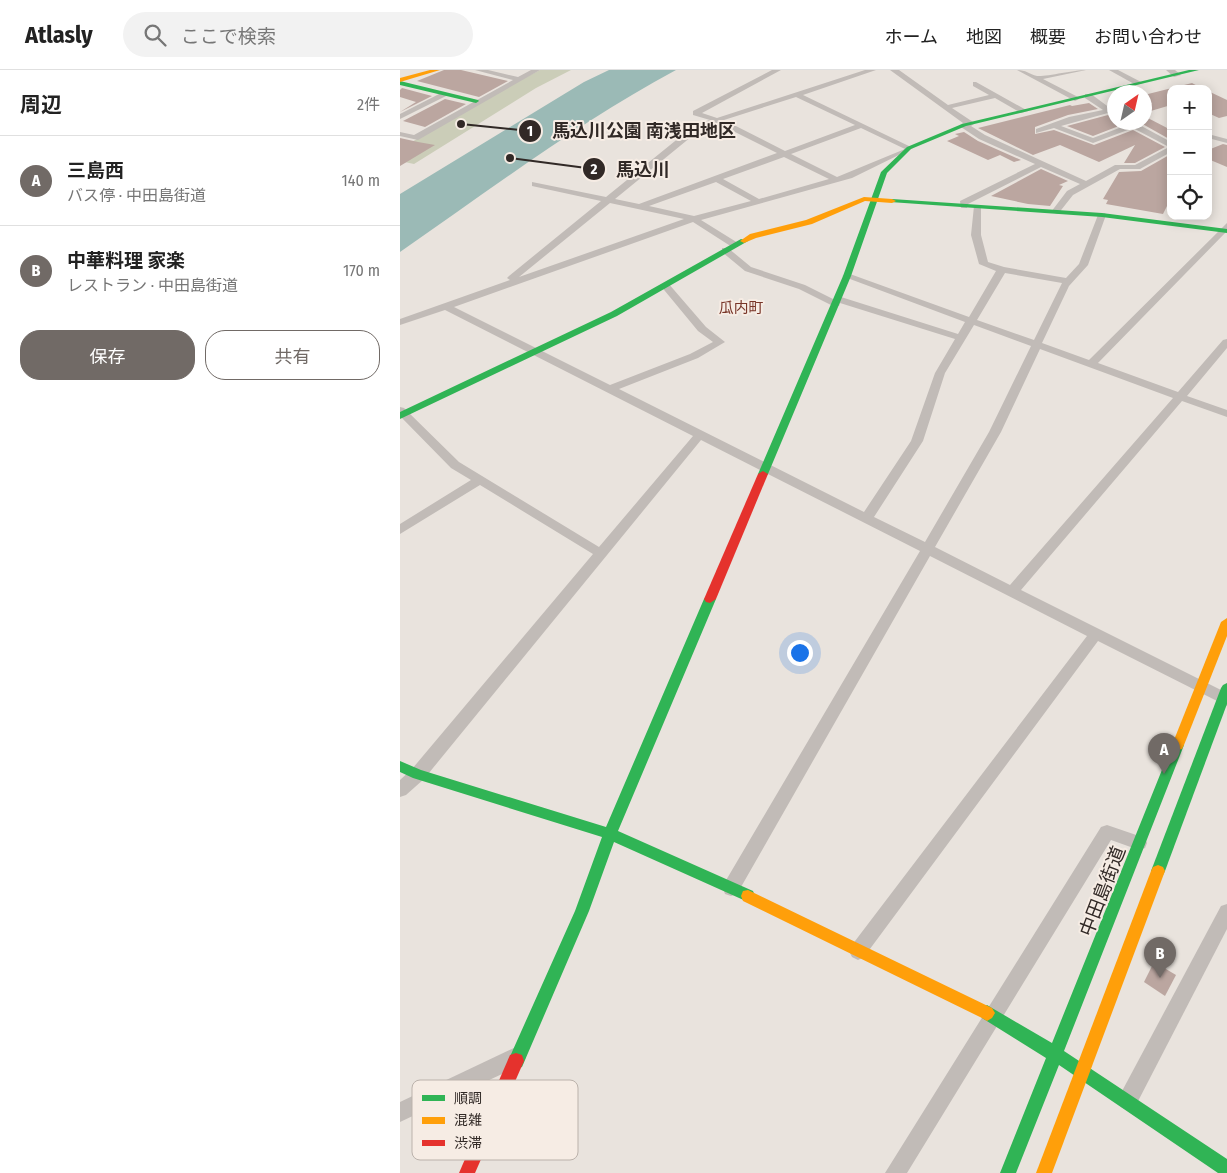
<!DOCTYPE html>
<html lang="ja">
<head>
<meta charset="utf-8">
<style>
	:root { --surface:#fff; --page:#f2f2f2; --text:#222; --muted:#767676; --line:#e0e0e0; --accent:#716a66 }
	body { margin:0; font-family:"Fira Sans Condensed","Noto Sans JP",sans-serif; background:var(--page); color:var(--text) }
	.controls { position:absolute; right:15px; top:15px; display:grid; overflow:hidden; border-radius:10px; box-shadow:0 2px 12px #0003 }
	.controls button { width:45px; height:45px; display:grid; place-items:center; padding:0; border:0; border-bottom:1px solid var(--line); background:var(--surface); color:var(--text); font:25px sans-serif }
	.compass { position:absolute; left:707px; top:15px; width:45px; height:45px; border-radius:50%; background:var(--surface); box-shadow:0 2px 12px #0003; rotate:34deg }
	.you { position:absolute; left:399px; top:582px; width:18px; height:18px; margin:-12px; border:4px solid #fff; border-radius:50%; background:#1a73e8; box-shadow:0 0 0 8px #1a73e833 }
	.badge { display:grid; place-items:center; width:32px; height:32px; border-radius:50%; background:var(--accent); color:#fff; font-size:16px; font-weight:700 }
	.pin { position:absolute; translate:-50% -41px; filter:drop-shadow(0 1px 2px #0008) }
	.pin::after { content:''; position:absolute; top:26px; width:18px; height:15px; background:inherit; clip-path:polygon(0 0,100% 0,50% 100%) }
	.list { margin:0; padding:0; list-style:none }
	h2 { display:flex; justify-content:space-between; align-items:center; height:65px; margin:0; padding:0 20px; font-size:21px }
	h2 small { font-size:16px; font-weight:400; color:var(--muted) }
	.list li { display:grid; grid-template-columns:32px 1fr auto; gap:15px; align-items:center; box-sizing:border-box; height:90px; padding:0 20px; border-top:1px solid var(--line) }
	.list b { display:block; font-size:19px; white-space:nowrap }
	.list p { margin:0; font-size:16px; white-space:nowrap; color:var(--muted) }
	.list em { font-size:16px; font-style:normal; color:var(--muted) }
	.actions { display:flex; gap:10px; padding:15px 20px }
	.actions a { flex:1; padding:11px 0; border:1px solid var(--accent); border-radius:20px; text-align:center; font-size:18px; color:var(--accent) }
	.actions .main { background:var(--accent); color:#fff }
	.icon { flex:none; width:28px; height:28px; fill:none; stroke:currentColor; stroke-width:2; stroke-linecap:round; stroke-linejoin:round }
	.map { position:relative; flex:none; width:827px; height:1103px; overflow:hidden }
	header { display:flex; align-items:center; gap:30px; box-sizing:border-box; height:70px; padding:0 25px; background:var(--surface); border-bottom:1px solid var(--line) }
	header strong { font-size:24px }
	nav { display:flex; gap:28px; margin-inline-start:auto; font-size:18px }
	.search { width:350px; height:45px; background:var(--page); display:flex; align-items:center; gap:12px; box-sizing:border-box; padding:0 18px; border-radius:28px; color:var(--muted); font-size:19px }
	main { display:flex }
	aside { flex:1; background:var(--surface) }
	.map>svg:first-child { display:block }
	.green { fill:#cbcdb8 }
	.water { fill:#9bbab6 }
	.building { fill:#bba6a0 }
	.lines { fill:none; stroke-linecap:round; stroke-linejoin:round }
	.street { fill:#c1bbb7; fill-rule:evenodd }
	.fast { fill:#30b455; fill-rule:evenodd }
	.slow { fill:#ff9f0a; fill-rule:evenodd }
	.jam { fill:#e5322d; fill-rule:evenodd }
	.labels { text-anchor:middle; stroke-width:4; stroke-linejoin:round; paint-order:stroke }
	.far-neighbourhood-label { font-size:15px; fill:#783528; stroke:#f6ece4 }
	.near-street-label { font-size:19px; fill:#312926; stroke:#f6ece4 }
	.key { fill:#f6ece4; stroke:#bbb2ab; stroke-width:1 }
	.key-label { font-size:14px; fill:#312926 }
	.leader { fill:none; stroke:#312926; stroke-width:2 }
	.callout-dot { fill:#312926; stroke:#f6ece4; stroke-width:2 }
	.mark-label { font-size:15px; text-anchor:middle; font-weight:bold; fill:#fff }
	.callout-label { font-size:18px; text-anchor:middle; font-weight:bold; fill:#312926; stroke:#f6ece4; stroke-width:4; stroke-linejoin:round; paint-order:stroke }
</style>
</head>
<body>
<header>
<strong>Atlasly</strong>
<div class="search"><svg class="icon" aria-label="search" viewBox="0 0 24 24"><circle cx="10" cy="10" r="6"/><path d="M15 15l6 6"/></svg>ここで検索</div>
<nav><a>ホーム</a><a>地図</a><a>概要</a><a>お問い合わせ</a></nav>
</header>
<main>
<aside>
<h2>周辺<small>2件</small></h2>
<ul class="list">
<li><span class="badge">A</span><div><b>三島西</b><p>バス停 · 中田島街道</p></div><em>140 m</em></li>
<li><span class="badge">B</span><div><b>中華料理 家楽</b><p>レストラン · 中田島街道</p></div><em>170 m</em></li>
</ul>
<div class="actions"><a class="main">保存</a><a>共有</a></div>
</aside>
<div class="map">
<svg width="827" height="1103" viewBox="0 0 827 1103">
	<rect width="100%" height="100%" fill="#e9e3dd"/>
	<!-- green -->
	<polygon class="green" points="140,0 171,0 136,18 14,94 0,91 0,79 84,29"/>
	<!-- water -->
	<path class="water" d="M209 0H276C179 52 90 120 0 182V124L184 12Z"/>
	<!-- building -->
	<g class="building">
		<polygon points="44,0 61,0 108,11 79,27 17,11"/>
		<polygon points="792,13 803,19 771,19 771,35 744,43 744,25"/>
		<polygon points="2,18 32,26 0,42 16,32 0,27 0,20"/>
		<polygon points="808,21 827,30 827,46 819,48 808,43"/>
		<polygon points="45,29 66,34 25,57 3,51"/>
		<polygon points="689,33 698,39 668,45 635,57 635,64 654,60 694,75 733,60 765,77 735,93 724,93 735,75 699,92 660,75 633,85 578,58 670,35 672,36"/>
		<polygon points="708,45 714,48 714,52 724,54 693,66 667,56"/>
		<polygon points="744,46 771,60 771,70 739,52 744,52"/>
		<polygon points="564,62 578,71 621,90 614,92 600,85 588,90 547,71 559,66 555,64"/>
		<polygon points="0,68 18,72 35,75 0,96"/>
		<polygon points="823,74 827,75 827,97 808,89 808,80"/>
		<polygon points="771,84 771,128 763,144 706,134 708,130 703,129 719,102 741,101"/>
		<polygon points="641,99 668,111 659,115 663,116 650,136 628,134 591,126"/>
		<polygon points="754,892 776,905 765,926 744,912"/>
	</g>
	<g class="lines">
		<!-- street -->
		<g class="street">
			<polygon points="75,0 88,0 118,7 131,0 140,0 18,70 0,66 0,62 14,65 113,10"/>
			<path d="M372 0H381L302 43 317 48 465 0H476L403 25 513 78 452 108 301 150 338 173V177H332L293 152 54 237 210 315 290 284 313 272 298 261 260 215 268 213 306 257 325 272 298 288 219 319 464 442 511 371 535 303 555 269 440 233 439 236H433L399 219 345 201 322 182V178H328L351 197 405 215 433 229 441 227 558 264 565 252 442 206 450 204 569 247 596 201 579 194 571 165 574 136 581 138V165L588 192 604 197 666 208 679 194 698 145 705 143 706 145 688 195 669 216 642 273 689 290 827 153V161L698 293 778 322 823 270 827 269V278L787 326 827 340V347L782 331 621 520 827 623V636L698 571 464 887 458 890 452 887 449 881 452 875 687 566 530 486 337 824 331 826 325 824 323 818 325 812 520 481 301 370 24 709 6 725 0 727V710L12 699 193 484 80 415 0 464V454L71 410 51 398 0 346V337L4 338 59 392 199 477 293 366 45 240 0 255V249L110 210 107 208 109 206 201 131 132 116V112L206 127 296 54 310 50 293 45V41ZM396 27 455 55 385 81 324 50ZM317 53 377 83 239 134 215 129 302 58ZM461 58 505 79 437 107 391 84ZM384 87 429 109 359 129 323 109ZM316 112 351 131 294 146 249 136ZM210 133 284 149 119 207ZM605 203 662 213 634 270 577 250ZM574 255 631 276 589 362 525 472 474 447 523 371 545 303ZM640 279 773 328 610 515 535 477 601 362Z"/>
			<polygon points="490,0 499,0 548,35 589,25 573,16 573,12 576,12 628,41 621,43 595,28 552,38 573,52 574,54 571,56 585,65 686,111 715,95 735,95 769,77 733,58 693,73 654,58 636,63 636,59 669,47 703,40 685,28 685,24 691,24 714,41 714,46 708,43 661,56 693,68 727,55 724,52 734,52 771,72 771,82 740,99 720,99 702,109 673,125 658,144 651,142 667,121 680,114 641,97 568,134 567,138 561,138 560,131 635,94 579,69 561,57 560,55 563,53"/>
			<path d="M617 0C626 0 629 4 637 6 645 7 674 0 686 0L643 9 678 27 679 29 675 31Z"/>
			<polygon points="709,0 718,0 743,13 736,15"/>
			<polygon points="766,0 775,0 781,5 774,7"/>
			<polygon points="43,22 50,24 0,49 0,44"/>
			<polygon points="808,64 827,69 827,73 808,68"/>
			<polygon points="707,755 745,768 747,773 745,778 739,780 711,770 507,1103 485,1103 701,757"/>
			<polygon points="827,834 827,859 735,1037 728,1040 721,1037 718,1030 721,1023 821,836"/>
			<polygon points="116,977 123,980 126,987 123,994 0,1052 0,1032"/>
		</g>
		<!-- fast -->
		<g class="fast">
			<polygon points="789,0 799,0 566,56 511,79 487,103 451,206 368,404 366,406 360,406 358,404 443,206 481,102 507,77 562,54"/>
			<polygon points="0,11 78,30 79,31 76,33 0,15"/>
			<polygon points="492,129 702,143 827,159 827,163 702,147 490,132 490,130"/>
			<polygon points="341,169 348,171 217,246 0,349 0,342 211,242"/>
			<polygon points="310,525 316,529 218,761 353,821 355,826 353,831 348,832 214,772 189,841 122,997 116,999 110,997 108,991 175,841 202,767 13,708 0,702 0,691 21,700 206,757 304,529"/>
			<polygon points="827,613 827,634 765,801 763,805 758,807 753,805 751,801 821,618 823,615"/>
			<polygon points="778,670 782,671 784,675 664,981 827,1089 827,1103 818,1103 659,995 616,1103 600,1103 646,988 582,948 579,943 582,938 587,935 592,938 652,973 772,675 774,671"/>
		</g>
		<!-- slow -->
		<g class="slow">
			<polygon points="30,0 40,0 0,12 0,8"/>
			<polygon points="464,127 492,129 496,131 492,133 465,131 412,154 356,168 344,173 340,171 350,164 406,150"/>
			<polygon points="827,548 827,566 784,675 782,679 778,680 774,679 772,675 821,552"/>
			<polygon points="758,795 763,797 765,801 652,1103 636,1103 751,801 753,797"/>
			<polygon points="348,820 592,938 595,943 592,948 587,951 582,948 343,831 341,826 343,821"/>
		</g>
		<!-- jam -->
		<g class="jam">
			<polygon points="363,401 368,404 316,529 310,533 306,532 304,529 358,404"/>
			<polygon points="116,983 122,985 124,991 75,1103 59,1103 110,985"/>
		</g>
	</g>
	<g class="labels">
		<!-- far-neighbourhood labels -->
		<g class="far-neighbourhood-label">
			<text x="341" y="243">瓜内町</text>
		</g>
		<!-- near-street labels -->
		<g class="near-street-label">
			<text transform="translate(702 821) rotate(-69)" y="7">中田島街道</text>
		</g>
	</g>
	<!-- legend -->
	<rect x="12" y="1010" width="166" height="80" rx="8" class="key"/>
	<rect x="22" y="1025" width="23" height="6" fill="#30b455"/>
	<rect x="22" y="1047" width="23" height="7" fill="#ff9f0a"/>
	<rect x="22" y="1070" width="23" height="6" fill="#e5322d"/>
	<g class="key-label">
		<text x="54" y="1033">順調</text>
		<text x="54" y="1055">混雑</text>
		<text x="54" y="1078">渋滞</text>
	</g>
	<!-- callouts -->
	<path class="leader" d="M61 54L130 61M110 88L194 99"/>
	<g class="callout-dot">
		<circle cx="61" cy="54" r="5"/>
		<circle cx="110" cy="88" r="5"/>
		<circle cx="130" cy="61" r="12"/>
		<circle cx="194" cy="99" r="12"/>
	</g>
	<g class="mark-label">
		<text x="130" y="66">1</text>
		<text x="194" y="104">2</text>
	</g>
	<g class="callout-label">
		<text x="244" y="67">馬込川公園 南浅田地区</text>
		<text x="243" y="106">馬込川</text>
	</g>
</svg>
<div class="controls">
<button>+</button>
<button>−</button>
<button><svg class="icon" aria-label="locate" viewBox="0 0 24 24"><circle cx="12" cy="12" r="6"/><path d="M12 2v4M12 18v4M2 12h4M18 12h4"/></svg></button>
</div>
<svg class="compass" viewBox="-18 -18 36 36"><path d="M0-13l5 13h-10z" fill="#e53935"/><path d="M0 13l5-13h-10z" fill="#767676"/></svg>
<div class="you"></div>
<div class="pin badge" style="left:764px;top:704px">A</div>
<div class="pin badge" style="left:760px;top:908px">B</div>
</div>
</main>
</body>
</html>
